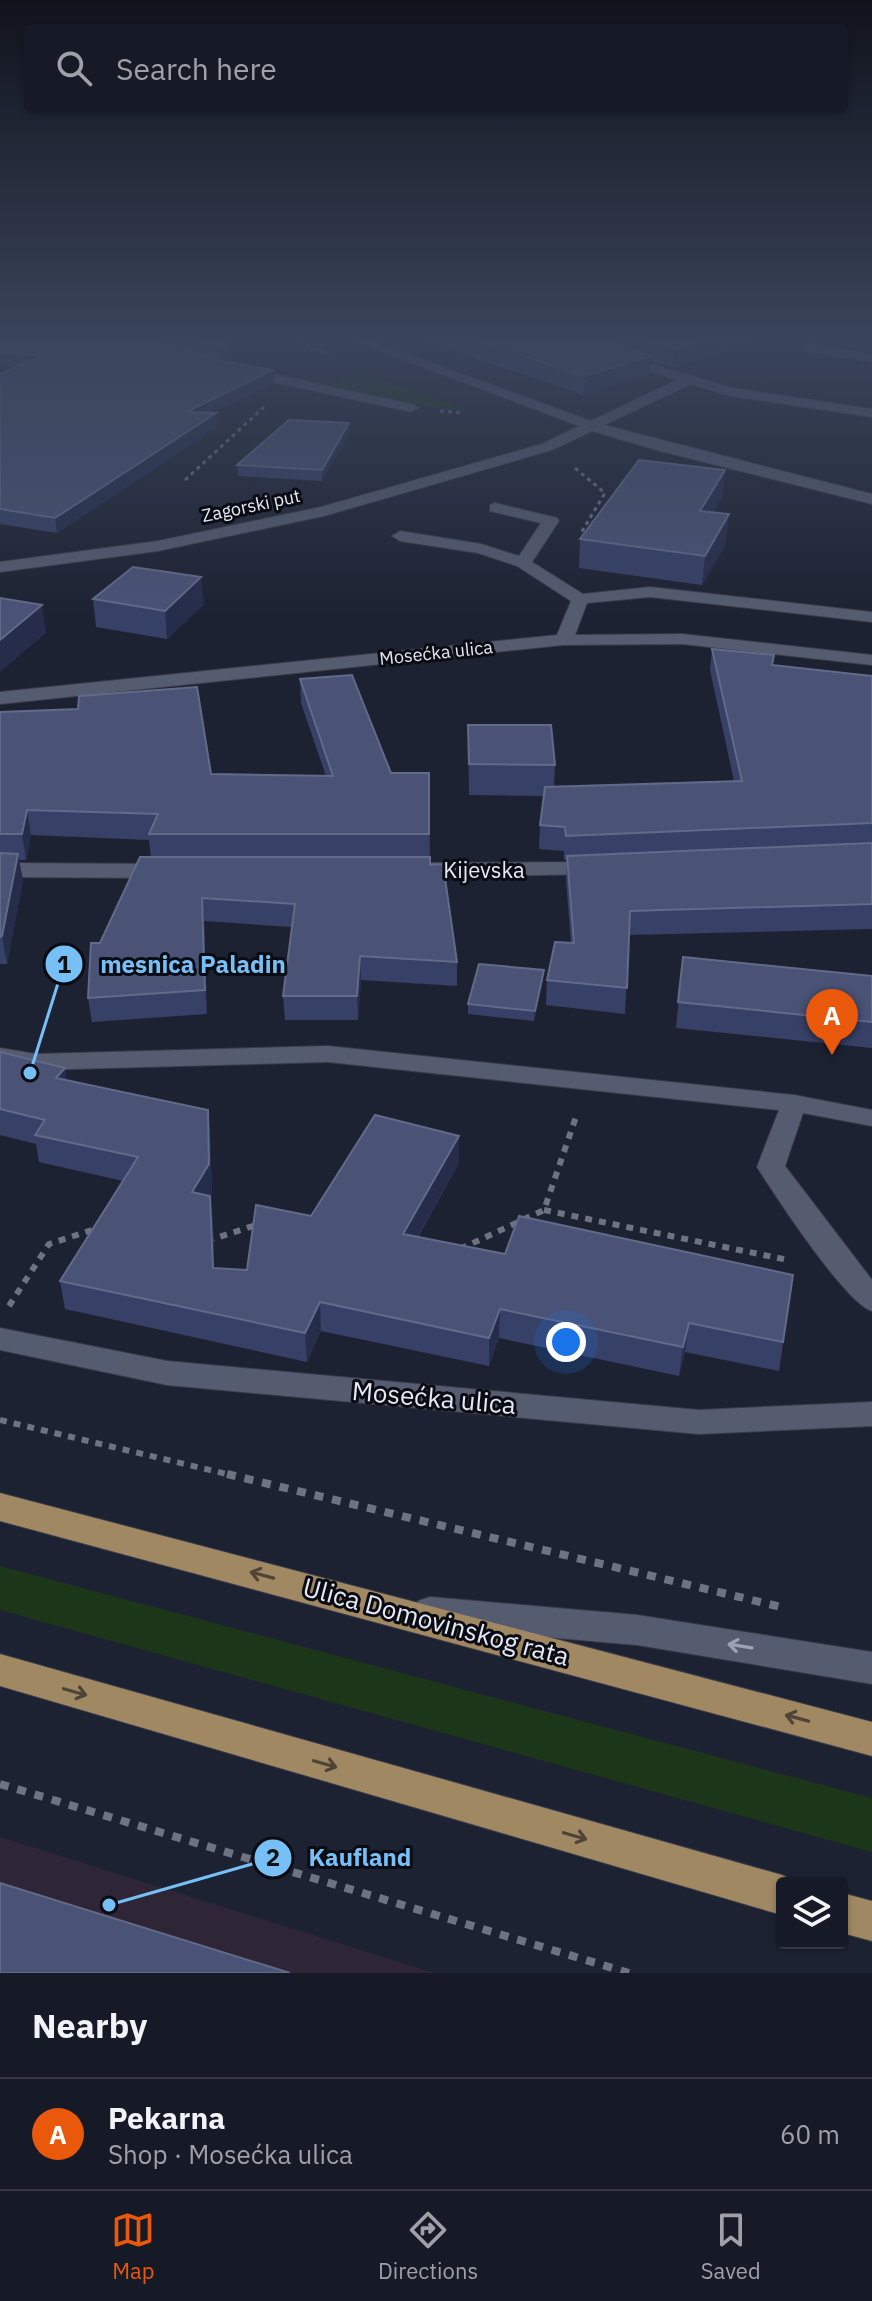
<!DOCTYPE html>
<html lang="en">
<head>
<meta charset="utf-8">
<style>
	:root { --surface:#161a26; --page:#232732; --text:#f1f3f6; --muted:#9ea1a7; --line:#353843; --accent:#ea580c }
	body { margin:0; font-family:"IBM Plex Sans",sans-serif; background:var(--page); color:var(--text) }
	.controls { position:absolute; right:24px; bottom:24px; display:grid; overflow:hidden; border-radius:8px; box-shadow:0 2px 6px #0004 }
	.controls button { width:72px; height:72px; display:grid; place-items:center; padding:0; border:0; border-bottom:2px solid var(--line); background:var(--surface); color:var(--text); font:40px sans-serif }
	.you { position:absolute; left:566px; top:1342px; width:28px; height:28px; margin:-20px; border:6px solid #fff; border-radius:50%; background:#1a73e8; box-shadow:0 0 0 12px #1a73e833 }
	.badge { display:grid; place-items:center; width:52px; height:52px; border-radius:50%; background:var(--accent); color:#fff; font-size:26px; font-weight:700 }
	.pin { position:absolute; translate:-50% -66px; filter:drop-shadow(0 2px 4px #0008) }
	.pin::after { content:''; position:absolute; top:42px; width:28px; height:24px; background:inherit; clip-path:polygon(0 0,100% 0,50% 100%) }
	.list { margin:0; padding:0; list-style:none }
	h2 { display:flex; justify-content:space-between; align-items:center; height:104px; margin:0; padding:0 32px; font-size:34px }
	h2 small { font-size:26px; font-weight:400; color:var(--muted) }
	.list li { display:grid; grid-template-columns:52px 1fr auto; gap:24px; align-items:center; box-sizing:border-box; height:112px; padding:0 32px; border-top:2px solid var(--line) }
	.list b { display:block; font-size:30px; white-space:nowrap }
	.list p { margin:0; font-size:26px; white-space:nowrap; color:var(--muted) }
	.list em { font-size:26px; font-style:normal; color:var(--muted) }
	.icon { flex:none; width:44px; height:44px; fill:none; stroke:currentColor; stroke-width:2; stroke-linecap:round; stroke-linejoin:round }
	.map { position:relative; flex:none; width:872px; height:1973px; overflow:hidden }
	.search { position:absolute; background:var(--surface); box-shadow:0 2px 6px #0004; left:24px; right:24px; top:24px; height:88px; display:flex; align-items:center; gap:20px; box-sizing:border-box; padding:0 28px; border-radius:8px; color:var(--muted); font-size:30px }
	.sheet { height:216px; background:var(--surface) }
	nav { display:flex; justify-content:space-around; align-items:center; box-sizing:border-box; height:112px; border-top:2px solid var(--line); background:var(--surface); font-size:22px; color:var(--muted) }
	nav a { display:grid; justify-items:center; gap:4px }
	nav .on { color:var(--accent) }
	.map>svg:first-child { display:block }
	.commercial { fill:#2e2636 }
	.green { fill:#1c361a }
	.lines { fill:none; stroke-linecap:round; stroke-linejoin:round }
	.minor-casing { stroke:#393c49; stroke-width:2 }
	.major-casing { stroke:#393c49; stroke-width:2 }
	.path-far2 { stroke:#6f7381; stroke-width:3; stroke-dasharray:4 4; stroke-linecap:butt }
	.path-far1 { stroke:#6f7381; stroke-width:6; stroke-dasharray:7 7; stroke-linecap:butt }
	.path { stroke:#6f7381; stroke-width:8; stroke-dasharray:9 9; stroke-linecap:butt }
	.minor { fill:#565c6f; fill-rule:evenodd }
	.major { fill:#a08862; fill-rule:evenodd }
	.wall { fill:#374167 }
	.shaded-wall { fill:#252d4b }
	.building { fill:#4a5376; stroke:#626a8a; stroke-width:2 }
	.oneway { stroke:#4e4437 }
	.oneway2 { stroke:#9ea2b2 }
	.labels { text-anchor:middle; stroke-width:6; stroke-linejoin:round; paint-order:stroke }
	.far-street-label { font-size:18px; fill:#e6e9f4; stroke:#0a0c13 }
	.street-label { font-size:22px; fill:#e6e9f4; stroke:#0a0c13 }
	.near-street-label { font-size:26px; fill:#e6e9f4; stroke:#0a0c13 }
	.leader { fill:none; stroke:#77bff7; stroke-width:3 }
	.callout-dot { fill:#77bff7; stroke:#0a0c13; stroke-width:3 }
	.mark-label { font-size:24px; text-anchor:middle; font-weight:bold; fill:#111 }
	.callout-label { font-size:24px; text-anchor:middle; font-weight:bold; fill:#77bff7; stroke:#0a0c13; stroke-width:6; stroke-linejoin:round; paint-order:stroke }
</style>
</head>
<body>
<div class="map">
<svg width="872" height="1973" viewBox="0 0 872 1973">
	<rect width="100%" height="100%" fill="#1d2232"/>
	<!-- commercial -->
	<polygon class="commercial" points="0,1837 434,1973 0,1973"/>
	<!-- green -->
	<g class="green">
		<polygon points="358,372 453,405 465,411 415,405 327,386"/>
		<polygon points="0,1566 872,1798 872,1852 0,1610"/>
	</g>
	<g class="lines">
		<!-- minor casing -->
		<g class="minor-casing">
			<g id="minor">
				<polygon points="353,341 372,341 591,421 677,380 554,341 574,341 732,388 872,409 872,417 730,396 691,384 604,425 872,494 872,504 660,451 592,431 552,450 324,516 158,551 0,572 0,562 158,541 321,507 542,444 579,426"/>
				<polygon points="810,344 872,354 872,362 806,351 806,345"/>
				<polygon points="245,368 411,404 418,408 411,412 240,375 238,372"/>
				<polygon points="495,503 557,518 559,521 532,562 583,594 650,587 872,612 872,622 650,597 587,603 575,635 682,634 872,655 872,665 682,644 563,645 0,704 0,692 557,635 571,601 517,566 478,553 400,541 392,536 400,531 481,544 519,556 541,523 490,511 490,505"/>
				<polygon points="598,862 609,869 606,874 414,877 403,870 414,863"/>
				<polygon points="0,863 166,864 177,871 166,878 0,877"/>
				<path d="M328 1046 794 1095 872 1110V1126L803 1113 785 1166 872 1280V1311C845 1303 775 1195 757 1167L779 1110 328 1062 36 1070 0 1064V1048L36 1054Z"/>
				<polygon points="0,1328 167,1361 699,1410 872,1402 872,1426 699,1434 167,1385 0,1350"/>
				<polygon points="430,1597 637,1615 872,1652 872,1684 637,1645 430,1627 418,1623 412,1612 418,1601"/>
			</g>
		</g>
		<!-- major casing -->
		<g class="major-casing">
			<g id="major">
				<polygon points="0,1493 872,1722 872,1756 0,1521"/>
				<polygon points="0,1654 782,1875 797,1883 782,1883 782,1915 0,1686"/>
				<polygon points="842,1893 872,1901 872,1941 842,1933"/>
			</g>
		</g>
		<!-- path-far2 -->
		<g class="path-far2">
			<polyline points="299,341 330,356"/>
			<polyline points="440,411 462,413"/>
			<polyline points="575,468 605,493 581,533"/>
			<polyline points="185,480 264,407"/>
		</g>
		<!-- path-far1 -->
		<g class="path-far1">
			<polyline points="544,1210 788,1260"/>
			<polyline points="207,1241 259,1224"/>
			<polyline points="460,1249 544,1210 577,1114"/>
			<polyline points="9,1306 49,1244 95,1229"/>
			<polyline points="0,1420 235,1476"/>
		</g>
		<!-- path -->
		<g class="path">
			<polyline points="227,1474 781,1607"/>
			<polyline points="0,1784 629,1973"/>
		</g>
		<!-- minor -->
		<use href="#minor" class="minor"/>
		<!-- major -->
		<use href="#major" class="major"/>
	</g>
	<!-- wall -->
	<g class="wall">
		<polygon points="0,341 232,341 224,359 219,358 219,360 273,370 274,383 212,413 216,413 217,427 57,533 0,524 0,374 18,366 0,365"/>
		<polygon points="424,341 751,341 750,343 673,367 651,361 650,374 583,395"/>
		<polygon points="349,423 349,433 322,481 238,476 237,465"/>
		<polygon points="725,470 722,498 713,512 726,543 702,585 579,568 580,539"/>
		<polygon points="93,599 204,604 167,639 96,627"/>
		<polygon points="712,649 773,665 872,676 872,929 629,935 625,1014 546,1005 547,980 571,943 566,880 567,860 564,860 564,851 539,849 540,825 544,796 469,795 468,725 555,765 554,787 734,781 710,670"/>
		<polygon points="300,679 391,773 429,773 430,865 457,962 457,986 361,980 358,1020 285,1020 283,996 292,927 204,921 207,1014 92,1022 88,998 100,943 151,857 149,840 31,835 26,860 19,860 23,880 7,964 0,964 0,712 211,774 326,776 301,703"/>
		<polygon points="683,957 872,976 872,1048 676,1028"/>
		<polygon points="544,970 543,980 534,1021 468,1014 468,1004"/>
		<polygon points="0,1052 67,1081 208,1110 210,1137 212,1192 210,1196 213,1224 214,1268 247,1270 311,1216 459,1136 459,1163 418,1237 505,1254 793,1275 779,1371 685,1352 679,1376 499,1338 489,1366 321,1331 307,1362 65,1309 60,1281 123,1181 39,1162 36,1144 0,1135"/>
	</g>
	<!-- shaded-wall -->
	<g class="shaded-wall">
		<polygon points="226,341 232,341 224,359 223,347"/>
		<polygon points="699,341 751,341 750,343 673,367 674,349"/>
		<polygon points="651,356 650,374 583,395 584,376"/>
		<polygon points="273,370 274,383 187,425 186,412"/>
		<polygon points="216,413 217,427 57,533 55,518"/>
		<polygon points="349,423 349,433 322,481 322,470"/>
		<polygon points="725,470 722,498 697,539 700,511"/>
		<polygon points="729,514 726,543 702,585 705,556"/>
		<polygon points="201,577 204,604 167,639 165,611"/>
		<polygon points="42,605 46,633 0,672 0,640"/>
		<polygon points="27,810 31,835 26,860 22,834"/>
		<polygon points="18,854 23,880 7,964 2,936"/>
		<polygon points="202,898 204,921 207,1014 205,990"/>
		<polygon points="360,956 361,980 358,1020 357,996"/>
		<polygon points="544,970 543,980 534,1021 535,1011"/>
		<polygon points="65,1068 69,1095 56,1078"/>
		<polygon points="208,1110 210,1137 212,1192 194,1220 192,1192"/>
		<polygon points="459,1136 459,1163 403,1262 403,1234"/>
		<polygon points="210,1196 213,1224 215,1297 213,1268"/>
		<polygon points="320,1302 321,1331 307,1362 305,1333"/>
		<polygon points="500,1309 499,1338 489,1366 489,1338"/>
		<polygon points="689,1323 685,1352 679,1376 683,1347"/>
	</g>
	<!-- building -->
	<g class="building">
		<polygon points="0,341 145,341 219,358 218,360 273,370 186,412 216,413 55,518 0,509 0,374 43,355 0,352"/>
		<polygon points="199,341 226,341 223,347"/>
		<polygon points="478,341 603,341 651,356 584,376"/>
		<polygon points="648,341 699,341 674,349"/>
		<polygon points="289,420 349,423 322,470 237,465"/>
		<polygon points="639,460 725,470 700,511 729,514 705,556 580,539"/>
		<polygon points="133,567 201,577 165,611 93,599"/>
		<polygon points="0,598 42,605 0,640"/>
		<polygon points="712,649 774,655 772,665 872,676 872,823 566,836 565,827 540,825 545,787 742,781"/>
		<polygon points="352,675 391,773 429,773 429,834 149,834 158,814 27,810 22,834 0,834 0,712 78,709 79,696 197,687 211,774 333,776 300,679"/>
		<polygon points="468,725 551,725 555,765 469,764"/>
		<polygon points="872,843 872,904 630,911 627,988 547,980 555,942 574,943 567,856"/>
		<polygon points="0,853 18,854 2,936 0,937"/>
		<polygon points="140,857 430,857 430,865 443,864 457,962 360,956 357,996 283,996 295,904 202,898 205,990 88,998 91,943 100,943"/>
		<polygon points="683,957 872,976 872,1022 678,1002"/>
		<polygon points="479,964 544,970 535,1011 468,1004"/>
		<polygon points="0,1052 65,1068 56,1078 208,1110 209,1164 192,1192 210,1196 213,1268 247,1270 256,1205 311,1216 375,1115 459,1136 403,1234 505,1254 519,1216 793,1275 783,1342 689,1323 683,1347 500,1309 489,1338 320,1302 305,1333 60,1281 138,1157 35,1135 45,1120 0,1109"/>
		<polygon points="0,1883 290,1973 0,1973"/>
	</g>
	<!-- one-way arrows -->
	<defs><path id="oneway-shaft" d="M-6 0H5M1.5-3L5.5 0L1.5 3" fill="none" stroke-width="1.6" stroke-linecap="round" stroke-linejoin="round" transform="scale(2)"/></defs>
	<g class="oneway">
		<use href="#oneway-shaft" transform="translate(262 1575) rotate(-165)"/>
		<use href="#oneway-shaft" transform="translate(75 1692) rotate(16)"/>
		<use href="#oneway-shaft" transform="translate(797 1718) rotate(-165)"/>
		<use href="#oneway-shaft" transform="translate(325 1764) rotate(16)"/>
		<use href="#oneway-shaft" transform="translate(575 1836) rotate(16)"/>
	</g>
	<use class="oneway2" href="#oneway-shaft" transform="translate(740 1646) rotate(-171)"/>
	<!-- sky -->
	<linearGradient id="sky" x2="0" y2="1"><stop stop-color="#10131c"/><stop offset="0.55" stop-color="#3a445a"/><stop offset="1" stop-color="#3a445a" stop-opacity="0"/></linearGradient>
	<rect width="872" height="618" fill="url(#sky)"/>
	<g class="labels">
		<!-- far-street labels -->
		<g class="far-street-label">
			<text transform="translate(251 506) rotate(-12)" y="6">Zagorski put</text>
			<text transform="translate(436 653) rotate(-6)" y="6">Mosećka ulica</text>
		</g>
		<!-- street labels -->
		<g class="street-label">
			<text x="484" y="878">Kijevska</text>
		</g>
		<!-- near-street labels -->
		<g class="near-street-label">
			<text transform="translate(434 1398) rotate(5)" y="9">Mosećka ulica</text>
			<text transform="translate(436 1622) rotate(15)" y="9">Ulica Domovinskog rata</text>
		</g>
	</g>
	<!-- callouts -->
	<path class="leader" d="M30 1073L64 964M109 1905L273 1858"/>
	<g class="callout-dot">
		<circle cx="30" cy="1073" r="8"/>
		<circle cx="109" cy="1905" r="8"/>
		<circle cx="64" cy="964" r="20"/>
		<circle cx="273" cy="1858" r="20"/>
	</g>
	<g class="mark-label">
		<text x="64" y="973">1</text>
		<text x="273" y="1866">2</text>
	</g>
	<g class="callout-label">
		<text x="193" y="973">mesnica Paladin</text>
		<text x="360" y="1866">Kaufland</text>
	</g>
</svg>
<div class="controls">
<button><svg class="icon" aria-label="layers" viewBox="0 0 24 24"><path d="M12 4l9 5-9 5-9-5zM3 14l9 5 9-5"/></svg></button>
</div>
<div class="you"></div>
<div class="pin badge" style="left:832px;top:1055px">A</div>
<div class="search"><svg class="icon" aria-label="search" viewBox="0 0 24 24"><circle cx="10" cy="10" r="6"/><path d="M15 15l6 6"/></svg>Search here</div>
</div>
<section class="sheet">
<h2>Nearby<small></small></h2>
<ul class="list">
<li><span class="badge">A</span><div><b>Pekarna</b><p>Shop · Mosećka ulica</p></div><em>60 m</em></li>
</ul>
</section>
<nav>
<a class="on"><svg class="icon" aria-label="map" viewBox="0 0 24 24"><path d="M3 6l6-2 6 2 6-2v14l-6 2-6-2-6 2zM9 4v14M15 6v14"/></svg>Map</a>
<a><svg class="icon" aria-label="directions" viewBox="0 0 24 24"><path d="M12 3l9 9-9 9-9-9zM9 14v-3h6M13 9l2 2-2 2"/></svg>Directions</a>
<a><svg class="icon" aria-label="saved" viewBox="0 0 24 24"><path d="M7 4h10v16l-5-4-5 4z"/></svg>Saved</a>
</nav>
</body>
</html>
